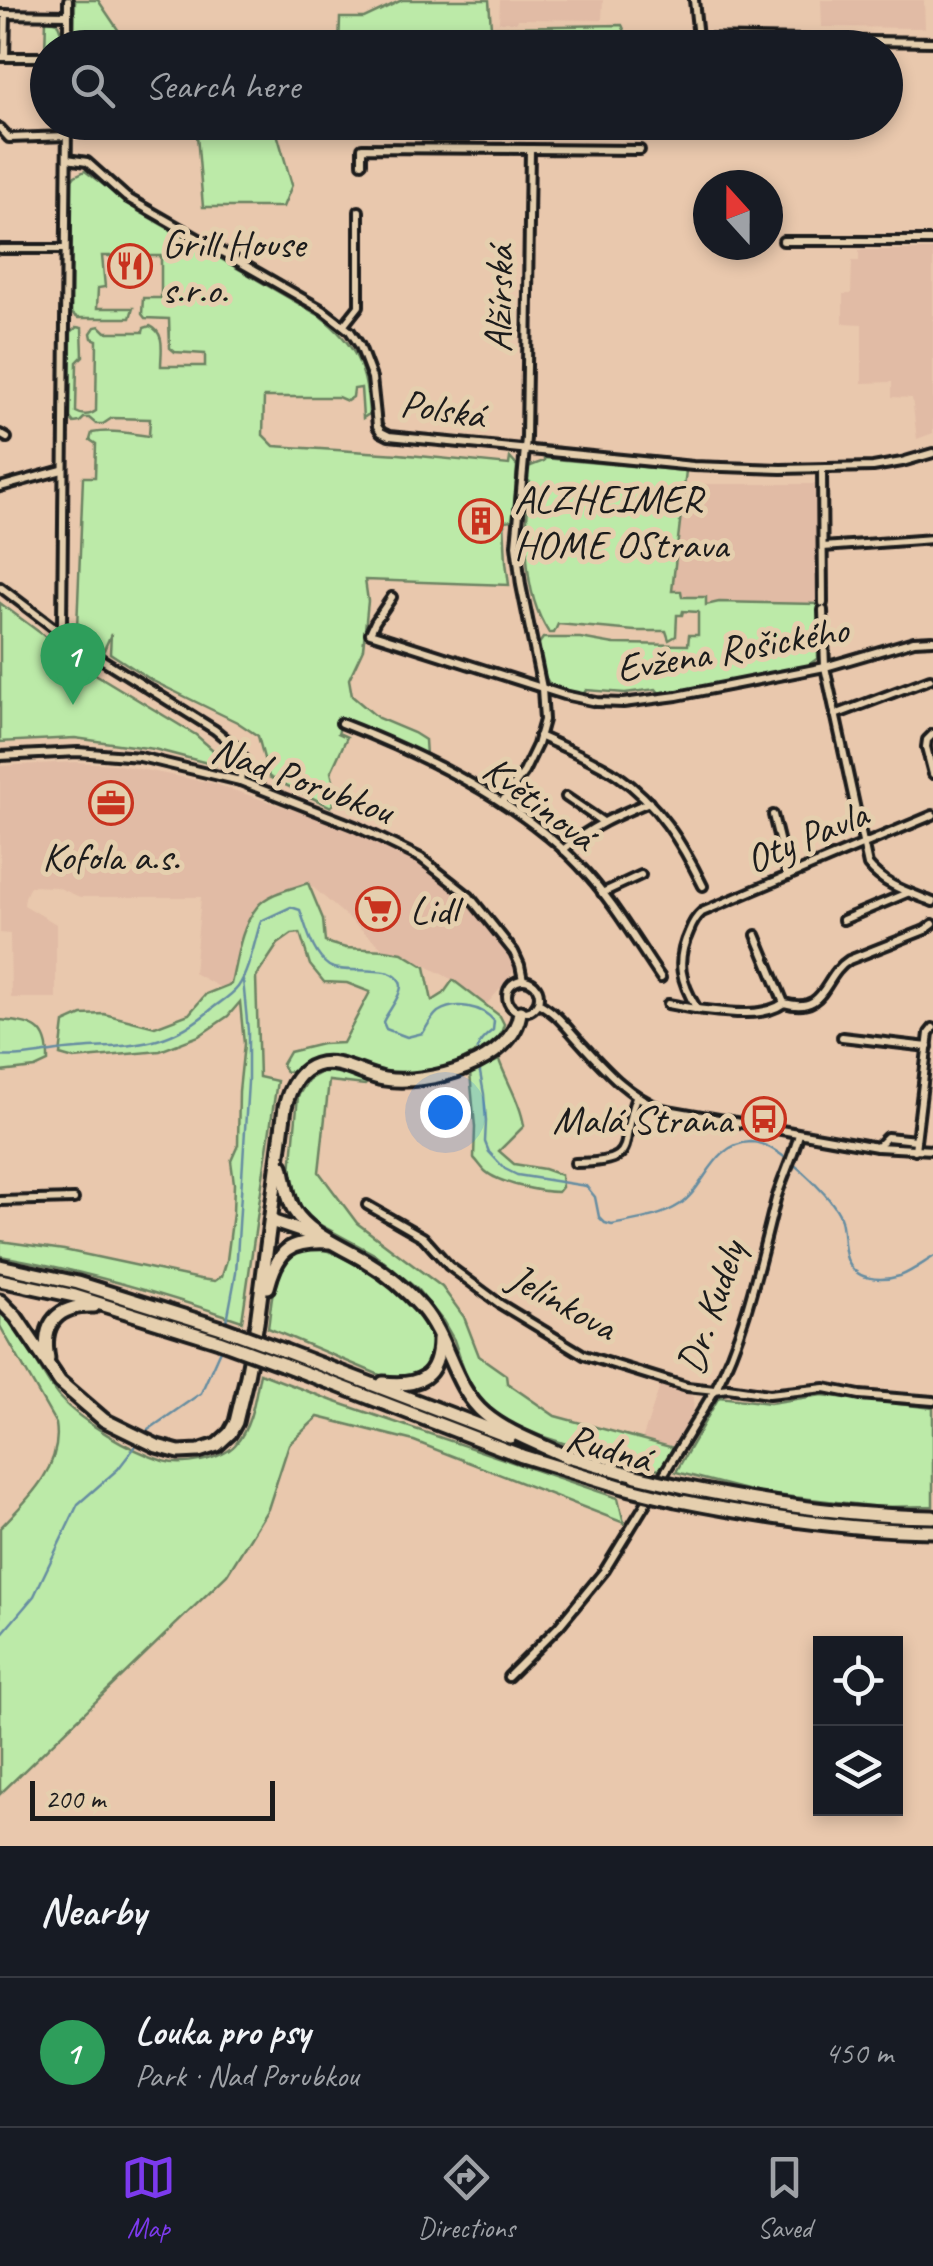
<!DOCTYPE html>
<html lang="en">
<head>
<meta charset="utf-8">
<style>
	:root { --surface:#171b24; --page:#242831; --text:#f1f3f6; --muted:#9ea1a6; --line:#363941; --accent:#7c3aed }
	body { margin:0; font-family:Caveat,sans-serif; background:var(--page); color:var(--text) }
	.controls { position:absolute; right:30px; bottom:30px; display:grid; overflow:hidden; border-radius:0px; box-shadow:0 5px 15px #0003 }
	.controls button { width:90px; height:90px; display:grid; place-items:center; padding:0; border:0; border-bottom:2px solid var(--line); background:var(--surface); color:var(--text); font:50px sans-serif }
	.compass { position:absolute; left:693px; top:170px; width:90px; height:90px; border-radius:50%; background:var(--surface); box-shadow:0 5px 15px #0003; rotate:339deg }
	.scale { position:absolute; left:30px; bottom:25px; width:245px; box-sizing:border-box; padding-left:10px; border:5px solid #1c1c1c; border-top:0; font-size:28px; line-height:35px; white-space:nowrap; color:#1c1c1c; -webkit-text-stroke:8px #e5cfae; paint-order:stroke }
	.you { position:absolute; left:445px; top:1112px; width:35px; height:35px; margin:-25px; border:8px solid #fff; border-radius:50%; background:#1a73e8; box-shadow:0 0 0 15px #1a73e833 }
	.badge { display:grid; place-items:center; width:65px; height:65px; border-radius:50%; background:var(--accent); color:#fff; font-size:32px; font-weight:700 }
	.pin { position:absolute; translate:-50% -82px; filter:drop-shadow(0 2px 5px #0008) }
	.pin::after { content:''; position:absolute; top:52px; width:35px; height:30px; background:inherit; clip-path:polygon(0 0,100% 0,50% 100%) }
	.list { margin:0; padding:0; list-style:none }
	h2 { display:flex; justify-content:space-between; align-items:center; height:130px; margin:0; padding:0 40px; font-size:42px }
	h2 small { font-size:32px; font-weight:400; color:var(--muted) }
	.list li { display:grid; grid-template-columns:65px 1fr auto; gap:30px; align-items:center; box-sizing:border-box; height:150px; padding:0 40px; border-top:2px solid var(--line) }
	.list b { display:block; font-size:38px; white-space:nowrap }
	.list p { margin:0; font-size:32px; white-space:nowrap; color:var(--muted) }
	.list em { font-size:32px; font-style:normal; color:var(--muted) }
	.icon { flex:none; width:55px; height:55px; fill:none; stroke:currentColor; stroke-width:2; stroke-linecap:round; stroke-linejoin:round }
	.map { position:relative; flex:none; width:933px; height:1846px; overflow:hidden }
	.search { position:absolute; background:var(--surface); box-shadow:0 5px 15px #0003; left:30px; right:30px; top:30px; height:110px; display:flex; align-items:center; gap:25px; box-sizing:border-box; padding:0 35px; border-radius:55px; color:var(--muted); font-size:38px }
	.sheet { height:280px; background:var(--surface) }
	nav { display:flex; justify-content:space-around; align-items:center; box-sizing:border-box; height:140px; border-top:2px solid var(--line); background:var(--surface); font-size:28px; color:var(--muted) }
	nav a { display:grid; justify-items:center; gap:5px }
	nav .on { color:var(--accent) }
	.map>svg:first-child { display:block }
	.built { fill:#e1bba5 }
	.green { fill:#bceaa8; stroke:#6c8362; stroke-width:2.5 }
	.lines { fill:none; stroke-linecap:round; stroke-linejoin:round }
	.stream { stroke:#668da1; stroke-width:2.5 }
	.minor-casing { stroke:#1c1c1c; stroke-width:14 }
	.trunk-casing { stroke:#1c1c1c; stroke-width:19 }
	.minor { stroke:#e5cfae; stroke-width:6 }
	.trunk { stroke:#e5cfae; stroke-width:11 }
	.trunk-bridge-casing { stroke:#1c1c1c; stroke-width:19; stroke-linecap:butt }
	.trunk-bridge { stroke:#e5cfae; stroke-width:11 }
	.labels { text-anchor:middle; stroke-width:10; stroke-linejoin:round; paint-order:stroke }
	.poi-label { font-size:40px; fill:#1c1c1c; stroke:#e5cfae; text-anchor:start }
	.street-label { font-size:40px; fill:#1c1c1c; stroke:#e5cfae }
</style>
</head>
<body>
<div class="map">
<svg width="933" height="1846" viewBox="0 0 933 1846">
	<rect width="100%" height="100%" fill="#e9c8ad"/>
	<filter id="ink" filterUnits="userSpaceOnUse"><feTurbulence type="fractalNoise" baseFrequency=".01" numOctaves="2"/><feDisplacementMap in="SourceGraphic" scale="20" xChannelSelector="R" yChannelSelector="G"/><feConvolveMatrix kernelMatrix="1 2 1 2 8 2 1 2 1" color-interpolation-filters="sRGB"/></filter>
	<g filter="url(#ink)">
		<!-- built -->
		<g class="built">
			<polygon points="500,0 603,0 602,20 518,19 517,22 499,22"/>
			<polygon points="821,0 924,0 925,28 822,27"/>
			<polygon points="859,250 933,250 933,433 917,439 912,398 892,397 892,382 862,383 862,324 843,323 843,294 851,294 852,261 859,261"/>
			<polygon points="685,484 817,484 818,604 719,602 711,602 711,605 670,604"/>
			<polygon points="75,762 114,764 212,783 342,826 393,849 418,863 448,885 470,906 510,956 514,970 507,981 486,1005 453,980 402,953 385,950 308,883 258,905 247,927 231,984 221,988 194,973 201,897 80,897 57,887 30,886 25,897 24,905 56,924 56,998 11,998 10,934 0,933 0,766"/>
			<polygon points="661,1383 694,1397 693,1412 674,1448 642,1440"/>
		</g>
		<!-- green -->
		<g class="green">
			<polygon points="75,0 98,0 123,37 116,47 74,47"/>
			<polygon points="402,0 489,0 491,27 622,25 632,47 339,47 340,18 364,18"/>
			<polygon points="46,19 57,22 61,32 60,46 48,48 47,53 45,53"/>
			<polygon points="196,123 274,123 292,185 283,207 203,207"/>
			<path d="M85 171 138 211 320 316C356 344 367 369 369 414L363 418 361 388 354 389 353 397 347 401 338 397H264L263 435 274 446 399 454 509 465 510 458 517 466 513 520 504 521 506 562 509 585 365 580 368 601 363 649 349 679 352 696 378 718 414 733 425 740 426 756 343 720 338 733 347 737 331 772 337 797 331 807 269 777 258 736 237 722 153 681 110 653 111 634 104 650 82 636 77 628 83 477H95L96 444 90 440 92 433C112 429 131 434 149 436L150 419 112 418 103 424H96L89 418H84L80 422 74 423 70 418 71 332 77 327 82 328 83 356 77 362 76 412C83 416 89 416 96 411L97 340 92 338 91 333 95 327 100 326 106 332H143L144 328 150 326C166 333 161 351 161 366H205V354L175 352 170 348 169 319 145 318 142 314 143 298H161V256H102L105 287 98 288 97 308H133L130 318H78L71 313 72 180 75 176Z"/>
			<path d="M544 458 686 471 672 591H681L682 597H706V605L719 602 818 604V658L807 666 660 694 656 689 625 693 586 690 583 695 550 685 544 675 538 645 543 638H580L614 644 688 645 689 635H698V612L683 611 682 615H677L676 636 669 640 666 631H635L558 624 554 633H549C521 591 525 530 530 482L526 479 528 467 544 461Z"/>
			<polygon points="0,603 97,675 196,735 213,750 215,765 154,749 75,738 0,742"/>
			<path d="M308 883 323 919 325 942 346 948 385 950 402 953 425 967 432 1001 443 994 453 980 500 1016 504 1024 500 1037 491 1045 450 1066 417 1072 392 1074 366 1068 334 1057 306 1061 294 1071 286 1072 282 1064 289 1052 322 1044 343 1043 370 992 347 983 324 982 310 965 300 933 292 934 278 944 256 977 259 1077 277 1081 242 1321C163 1294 83 1270 0 1256V1241L64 1250 200 1279 215 1281 222 1276 227 1260 233 1213 234 1183 231 1161 238 1145 239 1091 244 1044 240 1002 228 1016 199 1036 160 1051 74 1059 60 1055 64 1023 82 1015 104 1014 155 1027 189 1014 206 994 231 984C237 959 240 928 257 907 268 893 291 889 308 883Z"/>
			<path d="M0 1020C32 1023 49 1025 48 1062L35 1068 0 1072Z"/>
			<path d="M499 1060C507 1082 521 1104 524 1126L499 1151 514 1164 544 1169 561 1175 562 1187 558 1192C540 1192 498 1183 485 1171 481 1167 478 1162 474 1158L475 1127 470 1073Z"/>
			<polygon points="322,1072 339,1072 368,1082 365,1085 329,1081 319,1172 357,1223 442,1287 464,1317 479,1356 506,1375 507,1383 555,1416 674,1448 664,1470 610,1458 541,1436 508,1422 482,1403 469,1385 454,1340 443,1321 417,1289 376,1255 317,1223 303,1212 295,1198 291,1171 298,1096 308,1080"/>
			<path d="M315 1247C351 1254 465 1326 425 1369 414 1382 397 1380 382 1376L268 1328C272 1304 271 1258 299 1249 304 1247 310 1248 315 1247Z"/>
			<path d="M0 1307C26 1333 36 1369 59 1397 82 1423 130 1450 163 1461 183 1467 221 1460 235 1445 252 1426 255 1397 260 1373L333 1401 618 1498 624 1523 414 1441 318 1417 289 1444 268 1509 227 1575 0 1794V1528C27 1500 63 1467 56 1424L0 1326Z"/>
			<polygon points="822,1395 933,1408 933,1506 880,1507 758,1493 676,1472 719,1397 770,1403"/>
		</g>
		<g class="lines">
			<!-- stream -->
			<g class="stream">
				<path d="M0 1056C25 1059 52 1050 77 1049 135 1045 168 1048 214 1007 222 1001 232 995 238 987 249 972 255 939 261 921L291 907 300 910C307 929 312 954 329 966 345 976 399 961 401 986 401 997 387 1012 383 1022L386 1029 407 1037 423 1033C427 1026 432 1017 438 1012 455 1001 482 1006 494 1021L493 1030C482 1039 475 1044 478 1059"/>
				<path d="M479 1067 484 1094 486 1121 485 1142 489 1152 505 1169 517 1175 586 1186 595 1197 599 1217 605 1223 612 1225C634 1220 659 1218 679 1205 706 1188 712 1143 751 1142 776 1142 828 1192 839 1214 845 1227 842 1245 847 1259 854 1280 880 1282 900 1276 911 1272 923 1263 933 1257"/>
				<polyline points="226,1326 236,1273 248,1082 248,1031 243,980"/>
				<polyline points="143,1436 148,1430 201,1393 221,1348"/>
				<polyline points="0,1636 34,1596 78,1504 118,1469 135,1447"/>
			</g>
			<!-- minor casing -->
			<g class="minor-casing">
				<g id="minor">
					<polyline points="694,0 698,38 933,42"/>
					<polyline points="0,14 68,15"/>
					<polyline points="68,48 68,0"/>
					<polyline points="0,57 48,57"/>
					<polyline points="5,57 6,14"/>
					<polyline points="67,122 62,624 66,637 215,730 238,749 244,759 240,781"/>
					<polyline points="0,128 9,138 67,136"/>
					<polyline points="530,149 640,150"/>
					<polyline points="67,159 87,162 126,197 323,310 350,331 360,346 372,378 377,426 381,432 389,436 693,466 781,469 873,467 902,462 933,453"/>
					<polyline points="362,163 362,148 530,149 526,438 516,545 521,585 542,688 544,720 537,745 524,772 502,802"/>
					<polyline points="783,241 933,241"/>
					<polyline points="0,249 65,249"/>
					<polyline points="344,325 359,306 359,211"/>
					<polyline points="0,434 7,438"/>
					<polyline points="822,469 823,603"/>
					<polyline points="0,487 62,470"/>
					<polyline points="823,547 933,539"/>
					<polyline points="0,587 66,637"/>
					<polyline points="392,597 375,622 370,633 564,695 597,702 623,703 677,696 825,667 914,641 933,640"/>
					<path d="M823 610 825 667 868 865C885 886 908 892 933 902"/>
					<polyline points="835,715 930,679"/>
					<path d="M341 723C424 755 517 800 579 865 611 898 635 940 661 978"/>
					<polyline points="933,734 927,740 926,747 933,774"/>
					<path d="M539 736C565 748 593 759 617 775 658 803 682 843 703 886"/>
					<polyline points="0,756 78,752 140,757 240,781 355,826 421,858 469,896 514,952 520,965 523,980"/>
					<polyline points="566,797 603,822"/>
					<polyline points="773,815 788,876"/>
					<path d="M933 815 702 912C695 918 692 924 689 932 675 962 681 982 697 1009 723 1012 762 1019 784 1003 827 1015 822 977 849 960L925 930 933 924"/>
					<path d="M563 850C589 827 618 815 649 802"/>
					<polyline points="602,893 641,875"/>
					<polyline points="843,920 907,893"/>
					<polyline points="756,935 784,1003"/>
					<circle cx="523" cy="996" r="16"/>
					<path d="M538 1003C556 1012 567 1028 580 1042 605 1069 627 1095 662 1109L877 1147 933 1150"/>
					<polyline points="668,1004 695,1009"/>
					<polyline points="842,1037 928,1047"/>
					<polyline points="877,1147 887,1137 916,1140"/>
					<polyline points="915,1150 929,1033 933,1028"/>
					<path d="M575 1163C644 1162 617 1145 636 1097"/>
					<polyline points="0,1201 74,1199"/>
					<polyline points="367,1205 423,1237 449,1266 500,1304 584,1355 687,1387 715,1390 728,1388 769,1394 825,1388 860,1395 933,1401"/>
					<path d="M508 1677 559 1626 605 1570 715 1390C746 1330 759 1264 776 1199 783 1177 793 1157 799 1134"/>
				</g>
			</g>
			<!-- trunk casing -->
			<g class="trunk-casing">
				<g id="trunk">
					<path d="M282 1166C286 1181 286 1196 294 1210 310 1236 344 1247 369 1263 389 1275 407 1291 422 1308 449 1340 453 1387 485 1414 507 1433 540 1444 567 1457"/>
					<polyline points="271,1221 315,1236"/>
					<polyline points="0,1266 78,1283 222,1328"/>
					<polyline points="0,1280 75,1296 219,1341"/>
					<path d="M268 1287C278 1249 290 1240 329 1242"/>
					<path d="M0 1301 16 1317 60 1382 104 1420 157 1446 179 1452 199 1451 217 1445 230 1433 236 1422 247 1376 257 1323 285 1107C289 1090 297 1071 316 1065 339 1058 361 1075 384 1079 428 1086 514 1063 520 1012"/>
					<polyline points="285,1351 510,1437"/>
					<path d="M48 1359C41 1323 58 1305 94 1306"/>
					<polyline points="282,1364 522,1456 623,1487"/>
					<path d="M383 1383C419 1387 439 1378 439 1339"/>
					<polyline points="561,1454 636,1476"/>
					<path d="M684 1487C766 1504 849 1516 933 1517"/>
					<path d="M676 1500C761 1517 846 1530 933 1531"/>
				</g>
			</g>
			<!-- minor -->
			<use href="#minor" class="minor"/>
			<!-- trunk -->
			<use href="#trunk" class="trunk"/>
			<!-- trunk-bridge casing -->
			<g class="trunk-bridge-casing">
				<g id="trunk-bridge">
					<polyline points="222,1328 285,1351"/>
					<polyline points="219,1341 282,1364"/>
					<polyline points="636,1476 684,1487"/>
					<polyline points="623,1487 676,1500"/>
				</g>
			</g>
			<!-- trunk-bridge -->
			<use href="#trunk-bridge" class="trunk-bridge"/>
		</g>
	</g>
	<!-- icons -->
	<defs>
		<g id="restaurant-ring" transform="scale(2.25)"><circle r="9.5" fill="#e5cfae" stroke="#c8321e" stroke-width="1.5"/><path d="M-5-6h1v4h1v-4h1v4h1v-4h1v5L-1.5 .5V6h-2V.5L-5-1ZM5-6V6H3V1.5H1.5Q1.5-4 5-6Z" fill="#c8321e"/></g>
		<g id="building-ring" transform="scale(2.25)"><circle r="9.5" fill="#e5cfae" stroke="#c8321e" stroke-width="1.5"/><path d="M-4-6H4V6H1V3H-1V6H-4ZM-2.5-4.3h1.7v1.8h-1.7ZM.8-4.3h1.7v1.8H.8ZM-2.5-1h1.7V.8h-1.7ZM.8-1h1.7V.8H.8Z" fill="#c8321e"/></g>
		<g id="office-ring" transform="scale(2.25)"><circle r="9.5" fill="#e5cfae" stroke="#c8321e" stroke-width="1.5"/><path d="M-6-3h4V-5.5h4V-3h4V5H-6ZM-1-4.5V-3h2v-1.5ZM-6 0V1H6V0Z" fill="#c8321e"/></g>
		<g id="supermarket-ring" transform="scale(2.25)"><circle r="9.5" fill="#e5cfae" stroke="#c8321e" stroke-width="1.5"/><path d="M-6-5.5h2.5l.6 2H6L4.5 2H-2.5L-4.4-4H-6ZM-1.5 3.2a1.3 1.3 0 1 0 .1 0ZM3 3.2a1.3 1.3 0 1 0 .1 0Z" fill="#c8321e"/></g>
		<g id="bus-ring" transform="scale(2.25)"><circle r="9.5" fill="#e5cfae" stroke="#c8321e" stroke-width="1.5"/><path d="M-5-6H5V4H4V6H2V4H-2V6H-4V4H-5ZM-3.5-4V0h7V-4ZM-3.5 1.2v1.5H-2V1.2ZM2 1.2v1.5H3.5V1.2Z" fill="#c8321e"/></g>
	</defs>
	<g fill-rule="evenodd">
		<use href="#restaurant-ring" x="130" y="266"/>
		<use href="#building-ring" x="481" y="521"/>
		<use href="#office-ring" x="111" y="803"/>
		<use href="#supermarket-ring" x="378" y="909"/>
		<use href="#bus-ring" x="764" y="1119"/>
	</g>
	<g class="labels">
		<!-- poi labels -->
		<g class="poi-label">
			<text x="162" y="257">Grill House<tspan x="162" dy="46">s.r.o.</tspan></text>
			<text x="514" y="512">ALZHEIMER<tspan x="514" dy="46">HOME OStrava</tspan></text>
			<text x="111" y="870" text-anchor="middle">Kofola a.s.</text>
			<text x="410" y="923">Lidl</text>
			<text x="732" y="1133" text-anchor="end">Malá Strana</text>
		</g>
		<!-- street labels -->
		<g class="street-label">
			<text transform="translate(498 299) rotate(-89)" y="14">Alžírská</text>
			<text transform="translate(443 408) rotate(9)" y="14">Polská</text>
			<text transform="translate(732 648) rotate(-10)" y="14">Evžena Rošického</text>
			<text transform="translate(303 779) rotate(20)" y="14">Nad Porubkou</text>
			<text transform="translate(540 802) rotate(37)" y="14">Květinová</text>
			<text transform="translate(806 836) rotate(-23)" y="14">Oty Pavla</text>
			<text transform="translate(563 1301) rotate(29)" y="14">Jelínkova</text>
			<text transform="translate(710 1307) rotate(-71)" y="14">Dr. Kudely</text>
			<text transform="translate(609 1447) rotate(16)" y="14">Rudná</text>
		</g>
	</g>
</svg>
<div class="controls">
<button><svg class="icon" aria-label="locate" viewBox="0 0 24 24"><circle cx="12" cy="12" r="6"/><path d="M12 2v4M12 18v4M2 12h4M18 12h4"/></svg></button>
<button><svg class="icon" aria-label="layers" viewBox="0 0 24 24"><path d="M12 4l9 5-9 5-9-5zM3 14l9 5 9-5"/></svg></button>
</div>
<svg class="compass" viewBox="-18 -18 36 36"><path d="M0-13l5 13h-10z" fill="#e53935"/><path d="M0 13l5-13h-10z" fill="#9ea1a6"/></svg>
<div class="scale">200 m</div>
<div class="you"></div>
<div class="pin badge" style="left:73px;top:705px;background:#2e9e5b">1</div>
<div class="search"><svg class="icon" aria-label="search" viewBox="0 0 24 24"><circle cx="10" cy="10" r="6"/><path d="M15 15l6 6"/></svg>Search here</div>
</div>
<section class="sheet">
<h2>Nearby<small></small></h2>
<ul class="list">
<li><span class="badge" style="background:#2e9e5b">1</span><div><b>Louka pro psy</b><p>Park · Nad Porubkou</p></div><em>450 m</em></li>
</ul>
</section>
<nav>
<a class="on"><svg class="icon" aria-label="map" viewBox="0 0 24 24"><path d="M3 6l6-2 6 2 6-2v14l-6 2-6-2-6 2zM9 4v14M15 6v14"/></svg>Map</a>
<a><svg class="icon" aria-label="directions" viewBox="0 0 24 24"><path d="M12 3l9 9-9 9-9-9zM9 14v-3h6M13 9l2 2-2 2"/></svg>Directions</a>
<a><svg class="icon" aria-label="saved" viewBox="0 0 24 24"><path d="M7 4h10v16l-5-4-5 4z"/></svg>Saved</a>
</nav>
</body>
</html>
